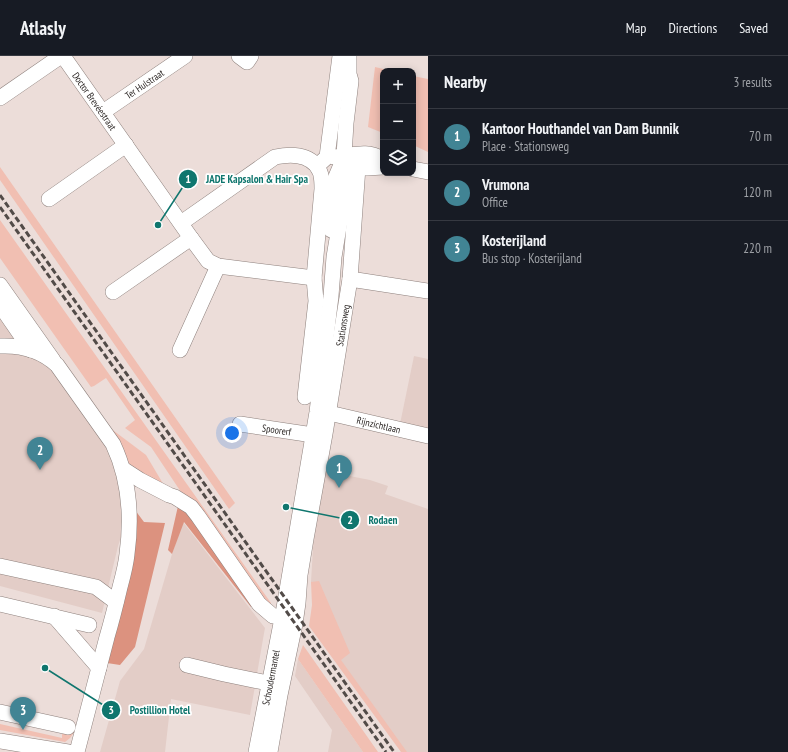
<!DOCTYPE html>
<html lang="en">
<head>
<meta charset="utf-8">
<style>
	:root { --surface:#171b24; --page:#20242c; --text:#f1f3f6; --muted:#9ea1a6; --line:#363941; --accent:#418494 }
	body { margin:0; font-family:"PT Sans Narrow",sans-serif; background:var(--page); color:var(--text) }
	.controls { position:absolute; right:12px; top:12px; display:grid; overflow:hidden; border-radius:8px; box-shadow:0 2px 10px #0003 }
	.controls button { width:36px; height:36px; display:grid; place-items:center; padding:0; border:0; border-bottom:1px solid var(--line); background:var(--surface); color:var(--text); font:20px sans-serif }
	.you { position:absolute; left:232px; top:377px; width:14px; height:14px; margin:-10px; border:3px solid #fff; border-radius:50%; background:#1a73e8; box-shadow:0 0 0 6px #1a73e833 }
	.badge { display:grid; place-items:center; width:26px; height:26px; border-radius:50%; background:var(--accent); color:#fff; font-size:13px; font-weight:700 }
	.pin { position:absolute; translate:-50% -33px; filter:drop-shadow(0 1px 2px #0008) }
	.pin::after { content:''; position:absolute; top:21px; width:14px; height:12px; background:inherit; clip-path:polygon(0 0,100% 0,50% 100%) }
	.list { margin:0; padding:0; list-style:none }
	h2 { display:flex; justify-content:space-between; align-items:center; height:52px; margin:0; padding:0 16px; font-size:17px }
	h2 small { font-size:13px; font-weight:400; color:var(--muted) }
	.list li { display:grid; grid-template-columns:26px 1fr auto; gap:12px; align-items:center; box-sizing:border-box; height:56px; padding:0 16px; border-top:1px solid var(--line) }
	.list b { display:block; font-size:15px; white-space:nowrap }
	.list p { margin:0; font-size:13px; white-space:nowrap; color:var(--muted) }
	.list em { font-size:13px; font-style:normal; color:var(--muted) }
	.icon { flex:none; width:22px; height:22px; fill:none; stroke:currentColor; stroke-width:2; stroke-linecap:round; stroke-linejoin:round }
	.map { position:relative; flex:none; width:428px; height:696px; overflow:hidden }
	header { display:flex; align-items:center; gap:24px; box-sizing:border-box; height:56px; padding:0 20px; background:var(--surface); border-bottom:1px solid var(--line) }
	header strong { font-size:19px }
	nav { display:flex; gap:22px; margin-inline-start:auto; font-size:14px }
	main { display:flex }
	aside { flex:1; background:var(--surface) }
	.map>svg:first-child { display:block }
	.built { fill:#e3cdc7 }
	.green { fill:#f1bfb2 }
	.forest { fill:#dc927f }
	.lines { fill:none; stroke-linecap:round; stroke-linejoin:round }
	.minor-casing { stroke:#8e817d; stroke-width:16 }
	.minor { stroke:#fff; stroke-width:15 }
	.rail { stroke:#524b48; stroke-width:3; stroke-dasharray:6 3; stroke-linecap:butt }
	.labels { text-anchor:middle; stroke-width:3.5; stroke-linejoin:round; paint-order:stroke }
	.street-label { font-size:10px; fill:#2c2725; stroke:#fff }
	.leader { fill:none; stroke:#0f766e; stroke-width:1.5 }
	.callout-dot { fill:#0f766e; stroke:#fff; stroke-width:1.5 }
	.mark-label { font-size:12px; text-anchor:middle; font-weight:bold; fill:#fff }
	.callout-label { font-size:11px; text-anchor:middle; font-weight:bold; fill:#0f766e; stroke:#fff; stroke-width:3.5; stroke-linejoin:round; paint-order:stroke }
</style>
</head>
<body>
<header>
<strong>Atlasly</strong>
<nav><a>Map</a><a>Directions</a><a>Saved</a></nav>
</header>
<main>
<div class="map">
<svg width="428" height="696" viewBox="0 0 428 696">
	<rect width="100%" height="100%" fill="#ecddd9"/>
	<!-- built -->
	<g class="built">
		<polygon points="0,220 120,386 133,445 118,490 102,557 0,530"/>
		<polygon points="414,300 428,303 428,374 400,368"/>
		<polygon points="324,415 370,424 388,430 385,438 428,453 428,696 406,696 339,602 311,526 314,475"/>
		<polygon points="183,466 265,572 263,583 250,659 171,643 165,696 100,696 120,625 144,593 172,498"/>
		<polygon points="298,603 363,696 328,696 332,674 295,620"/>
	</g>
	<!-- green -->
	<g class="green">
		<polygon points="375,11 392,15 383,15 383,77 368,71"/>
		<polygon points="413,20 428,23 428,96 413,89"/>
		<polygon points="0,111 235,447 229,453 0,124"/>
		<polygon points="0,164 271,547 271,556 185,442 151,391 125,372 135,364 106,322 94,330 91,331 0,202"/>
		<polygon points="110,372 146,399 168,436 128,414"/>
		<polygon points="319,525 350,597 341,604 407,696 401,696 309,570 312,549 311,526"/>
		<polygon points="303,589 378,696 363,696 298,603"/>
		<polygon points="0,668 62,682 62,673 75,675 70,682 65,686 0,674"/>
	</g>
	<!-- forest -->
	<g class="forest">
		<polygon points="178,450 186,453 253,548 251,551 184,466 172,498 168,494"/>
		<polygon points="135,454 144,466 165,467 135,591 120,609 107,607"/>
	</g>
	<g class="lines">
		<!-- minor casing -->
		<g class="minor-casing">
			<g id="minor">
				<path id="s1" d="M63 0 191 182 208 205 218 210 314 222"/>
				<polyline points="239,0 247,6 251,0"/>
				<polyline points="0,42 61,0"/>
				<path id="s2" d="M103 56 185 0"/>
				<path d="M334 101C354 100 364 93 383 103"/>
				<polyline points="350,109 351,110 367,112 383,111"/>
				<polyline points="317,110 327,101 340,0"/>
				<polyline points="413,113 428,116"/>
				<polyline points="49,143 126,89"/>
				<path d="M181 167 275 101C289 98 305 97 316 109 318 112 321 117 321 120 322 124 322 129 322 133L314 222 316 245 305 341"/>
				<polyline points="331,174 330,168 335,123 341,109"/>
				<polyline points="350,223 428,235"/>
				<polyline points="0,229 53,304"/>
				<polyline points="113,236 191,182"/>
				<polyline points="0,249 31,294"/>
				<path d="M0 290C21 289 42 295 57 309L113 388C129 422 132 461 127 498 126 509 123 520 120 531 116 548 112 564 107 581 97 619 87 658 77 696"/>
				<polyline points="180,294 218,210"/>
				<path id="s3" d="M329 357 428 380"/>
				<path id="s4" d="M240 368 313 379"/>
				<polyline points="123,413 140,424 169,439 175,441 191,451 198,460 259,548 273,560"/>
				<polyline points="0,510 96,531 116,546"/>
				<polyline points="0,548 89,569"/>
				<polyline points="54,560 99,612"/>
				<polyline points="187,609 224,618 268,627"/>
				<polyline points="0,656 68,671"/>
				<polyline points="0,685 68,696"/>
				<path id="s5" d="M256 696 284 552 317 356 331 240 334 201 345 135 344 100 346 67 351 25 349 18V0"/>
				<path id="s6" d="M270 696 280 639 295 568 298 547 300 519 306 483 325 378 350 223 358 111"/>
			</g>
		</g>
		<!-- minor -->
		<use href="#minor" class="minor"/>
		<!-- rail -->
		<g class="rail">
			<polyline points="0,139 394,696"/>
			<polyline points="0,151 386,696"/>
		</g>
	</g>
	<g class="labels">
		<!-- street labels -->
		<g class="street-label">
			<text dy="4" stroke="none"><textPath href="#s2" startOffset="50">Ter Hulstraat</textPath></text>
			<text dy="4" stroke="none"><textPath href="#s1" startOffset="55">Doctor Brevéestraat</textPath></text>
			<text dy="4" stroke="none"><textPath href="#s6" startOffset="433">Stationsweg</textPath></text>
			<text dy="4" stroke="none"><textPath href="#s3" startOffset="51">Rijnzichtlaan</textPath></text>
			<text dy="4" stroke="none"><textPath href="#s4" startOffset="37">Spoorerf</textPath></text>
			<text dy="4" stroke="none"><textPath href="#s5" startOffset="76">Schoudermantel</textPath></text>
		</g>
	</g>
	<!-- callouts -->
	<path class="leader" d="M158 169L188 123M286 451L350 464M45 612L111 654"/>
	<g class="callout-dot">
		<circle cx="158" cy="169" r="4"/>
		<circle cx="286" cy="451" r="4"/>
		<circle cx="45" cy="612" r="4"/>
		<circle cx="188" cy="123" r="10"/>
		<circle cx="350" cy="464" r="10"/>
		<circle cx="111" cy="654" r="10"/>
	</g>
	<g class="mark-label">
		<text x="188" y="127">1</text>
		<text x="350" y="468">2</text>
		<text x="111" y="658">3</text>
	</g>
	<g class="callout-label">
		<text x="257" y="127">JADE Kapsalon &amp; Hair Spa</text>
		<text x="383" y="468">Rodaen</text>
		<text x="160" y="658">Postillion Hotel</text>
	</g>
</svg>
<div class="controls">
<button>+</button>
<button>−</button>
<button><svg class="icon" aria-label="layers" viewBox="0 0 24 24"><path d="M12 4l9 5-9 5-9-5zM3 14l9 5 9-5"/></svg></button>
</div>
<div class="you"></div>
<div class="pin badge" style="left:339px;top:432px">1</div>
<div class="pin badge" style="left:40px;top:414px">2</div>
<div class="pin badge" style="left:23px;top:674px">3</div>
</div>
<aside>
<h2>Nearby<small>3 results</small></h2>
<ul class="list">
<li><span class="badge">1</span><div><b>Kantoor Houthandel van Dam Bunnik</b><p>Place · Stationsweg</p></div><em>70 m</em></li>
<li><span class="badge">2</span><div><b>Vrumona</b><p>Office</p></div><em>120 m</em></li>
<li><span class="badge">3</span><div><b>Kosterijland</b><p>Bus stop · Kosterijland</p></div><em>220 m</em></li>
</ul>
</aside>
</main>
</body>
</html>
